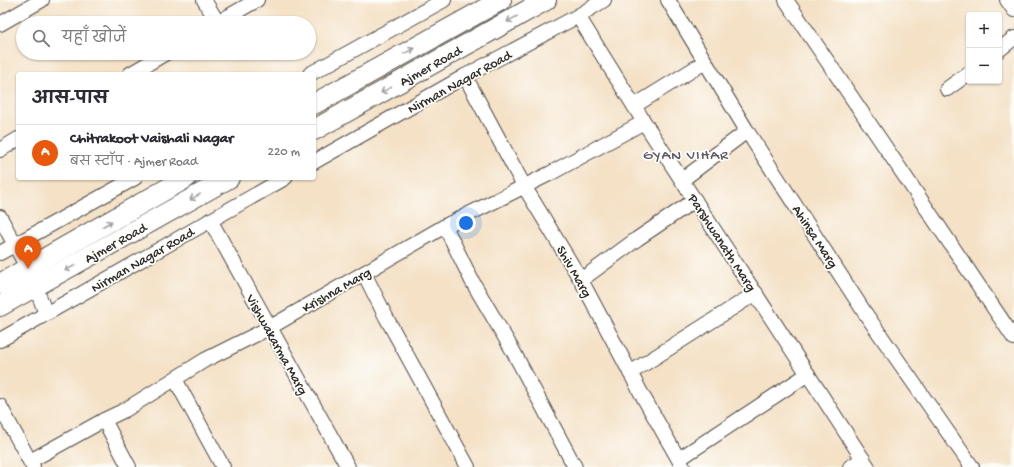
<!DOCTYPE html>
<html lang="hi">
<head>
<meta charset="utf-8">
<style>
	:root { --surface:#fff; --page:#f2f2f3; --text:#2b2b33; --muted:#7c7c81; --line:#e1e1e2; --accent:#ea580c }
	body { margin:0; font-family:"Gochi Hand","Playpen Sans Deva",sans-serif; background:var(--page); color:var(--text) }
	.controls { position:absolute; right:12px; top:12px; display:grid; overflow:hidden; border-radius:4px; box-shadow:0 1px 3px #0004 }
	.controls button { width:36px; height:36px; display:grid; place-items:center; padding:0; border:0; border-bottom:1px solid var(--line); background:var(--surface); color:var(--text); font:20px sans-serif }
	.you { position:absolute; left:466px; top:223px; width:14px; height:14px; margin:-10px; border:3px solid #fff; border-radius:50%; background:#1a73e8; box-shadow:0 0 0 6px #1a73e833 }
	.badge { display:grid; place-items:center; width:26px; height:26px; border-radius:50%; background:var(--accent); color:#fff; font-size:13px; font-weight:700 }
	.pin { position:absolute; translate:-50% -33px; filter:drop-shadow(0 1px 2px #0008) }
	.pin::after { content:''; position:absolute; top:21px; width:14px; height:12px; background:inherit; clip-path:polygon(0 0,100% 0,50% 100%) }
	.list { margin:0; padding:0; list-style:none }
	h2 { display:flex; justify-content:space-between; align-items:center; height:52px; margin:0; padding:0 16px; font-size:17px }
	h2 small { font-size:13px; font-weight:400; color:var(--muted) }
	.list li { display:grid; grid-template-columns:26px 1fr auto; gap:12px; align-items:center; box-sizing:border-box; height:56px; padding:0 16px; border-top:1px solid var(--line) }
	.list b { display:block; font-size:15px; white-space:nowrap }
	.list p { margin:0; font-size:13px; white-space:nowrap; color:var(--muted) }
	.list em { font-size:13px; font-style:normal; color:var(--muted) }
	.icon { flex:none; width:22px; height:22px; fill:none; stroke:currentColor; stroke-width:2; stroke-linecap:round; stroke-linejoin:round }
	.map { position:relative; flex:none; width:1014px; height:467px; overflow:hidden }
	.search { position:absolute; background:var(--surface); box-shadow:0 1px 3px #0004; left:16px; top:16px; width:300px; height:44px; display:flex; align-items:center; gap:10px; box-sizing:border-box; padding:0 14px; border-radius:22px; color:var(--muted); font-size:15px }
	.panel { position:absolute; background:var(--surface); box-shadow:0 1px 3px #0004; left:16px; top:72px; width:300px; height:108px; border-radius:4px }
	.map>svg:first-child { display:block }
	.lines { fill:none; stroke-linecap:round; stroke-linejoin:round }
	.minor-casing { stroke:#494642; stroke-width:16 }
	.highway-casing { stroke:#494642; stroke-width:22 }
	.minor { stroke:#fff; stroke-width:14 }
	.highway { stroke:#fff; stroke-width:20 }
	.oneway { stroke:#a0a0a0 }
	.labels { text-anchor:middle; stroke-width:3.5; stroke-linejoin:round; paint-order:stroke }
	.street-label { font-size:14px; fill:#2b2b2b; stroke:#fdfcf7 }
	.neighbourhood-label { font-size:15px; letter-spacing:1px; fill:#5c5869; stroke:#fdfcf7 }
</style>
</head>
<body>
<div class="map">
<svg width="1014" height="467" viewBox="0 0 1014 467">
	<rect width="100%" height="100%" fill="#fdfcf7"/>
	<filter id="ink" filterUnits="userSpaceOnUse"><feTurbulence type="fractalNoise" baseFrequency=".025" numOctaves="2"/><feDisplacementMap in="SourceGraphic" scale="8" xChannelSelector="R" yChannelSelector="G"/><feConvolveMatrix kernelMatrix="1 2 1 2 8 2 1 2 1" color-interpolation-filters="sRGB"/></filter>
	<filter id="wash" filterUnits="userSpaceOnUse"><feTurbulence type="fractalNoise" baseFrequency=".012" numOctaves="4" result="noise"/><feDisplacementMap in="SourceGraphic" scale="16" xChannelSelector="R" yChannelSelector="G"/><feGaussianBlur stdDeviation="0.9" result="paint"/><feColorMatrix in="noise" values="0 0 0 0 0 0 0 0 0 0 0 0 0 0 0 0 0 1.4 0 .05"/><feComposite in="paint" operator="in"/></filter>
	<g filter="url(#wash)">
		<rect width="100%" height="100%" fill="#f4e1c6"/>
	</g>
	<g filter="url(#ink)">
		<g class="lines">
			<!-- minor casing -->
			<g class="minor-casing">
				<g id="minor">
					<polyline points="204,0 218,23"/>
					<polyline points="668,0 747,131 865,313 972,467"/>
					<polyline points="786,0 1014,338"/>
					<polyline points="1007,0 1014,10"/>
					<polyline points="578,16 644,122 868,467"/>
					<polyline points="217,23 257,0"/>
					<polyline points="0,24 42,0"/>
					<polyline points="999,50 1014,38"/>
					<polyline points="130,74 166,53"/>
					<polyline points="310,74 444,0"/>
					<polyline points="465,76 524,186 581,280 641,393 683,467"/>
					<polyline points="947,89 969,73"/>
					<polyline points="634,106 705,62"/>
					<polyline points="0,150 18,139"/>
					<polyline points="314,162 465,76 578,16 604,0"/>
					<polyline points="682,180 747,131"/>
					<polyline points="0,217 32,277 46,314"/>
					<polyline points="210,220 348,467"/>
					<polyline points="445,226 472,281 513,351 575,467"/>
					<polyline points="0,253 135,178"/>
					<polyline points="364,273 386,317 468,467"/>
					<polyline points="581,280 637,239 695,200"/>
					<polyline points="0,340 285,178"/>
					<polyline points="630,373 756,293"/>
					<polyline points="175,379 223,467"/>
					<polyline points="0,406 33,467"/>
					<polyline points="104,420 129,467"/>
					<polyline points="679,459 808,374"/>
					<polyline points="30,461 104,420 125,410 205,360 269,328 445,226 551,173 644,122"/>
					<polyline points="850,467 863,459"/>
				</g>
			</g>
			<!-- highway casing -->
			<g class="highway-casing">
				<g id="highway">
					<polyline points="314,104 501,0"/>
					<polyline points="314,130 546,0"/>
					<polyline points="0,284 186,178"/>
					<polyline points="0,306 229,178"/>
				</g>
			</g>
			<!-- minor -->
			<use href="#minor" class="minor"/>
			<!-- highway -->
			<use href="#highway" class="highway"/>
		</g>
		<!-- one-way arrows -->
		<defs><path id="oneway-shaft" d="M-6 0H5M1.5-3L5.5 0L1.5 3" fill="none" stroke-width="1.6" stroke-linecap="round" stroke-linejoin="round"/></defs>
		<g class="oneway">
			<use href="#oneway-shaft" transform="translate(512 19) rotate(151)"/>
			<use href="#oneway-shaft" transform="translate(409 51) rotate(-29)"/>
			<use href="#oneway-shaft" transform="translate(386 90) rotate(151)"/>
			<use href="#oneway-shaft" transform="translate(195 197) rotate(151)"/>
			<use href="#oneway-shaft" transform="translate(107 224) rotate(-30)"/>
			<use href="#oneway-shaft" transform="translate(70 268) rotate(152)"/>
		</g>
	</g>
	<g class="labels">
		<!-- street labels -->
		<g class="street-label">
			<text transform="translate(430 65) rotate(-29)" y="5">Ajmer Road</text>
			<text transform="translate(459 81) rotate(-29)" y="5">Nirman Nagar Road</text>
			<text transform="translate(816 236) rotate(57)" y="5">Ahinsa Marg</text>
			<text transform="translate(115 242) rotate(-29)" y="5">Ajmer Road</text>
			<text transform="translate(723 242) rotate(57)" y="5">Parshwanath Marg</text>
			<text transform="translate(142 259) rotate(-30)" y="5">Nirman Nagar Road</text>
			<text transform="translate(575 271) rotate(60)" y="5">Shiv Marg</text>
			<text transform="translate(336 289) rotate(-30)" y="5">Krishna Marg</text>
			<text transform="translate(278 344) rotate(61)" y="5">Vishwakarma Marg</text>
		</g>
		<!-- neighbourhood labels -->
		<g class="neighbourhood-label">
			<text x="686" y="159">GYAN VIHAR</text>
		</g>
	</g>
</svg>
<div class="controls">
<button>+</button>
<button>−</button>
</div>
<div class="you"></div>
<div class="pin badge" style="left:28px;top:269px">A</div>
<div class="search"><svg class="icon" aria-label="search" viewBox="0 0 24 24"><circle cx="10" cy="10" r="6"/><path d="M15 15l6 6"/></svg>यहाँ खोजें</div>
<section class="panel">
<h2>आस-पास<small></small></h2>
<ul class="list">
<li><span class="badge">A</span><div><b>Chitrakoot Vaishali Nagar</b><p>बस स्टॉप · Ajmer Road</p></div><em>220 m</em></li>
</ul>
</section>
</div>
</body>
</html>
